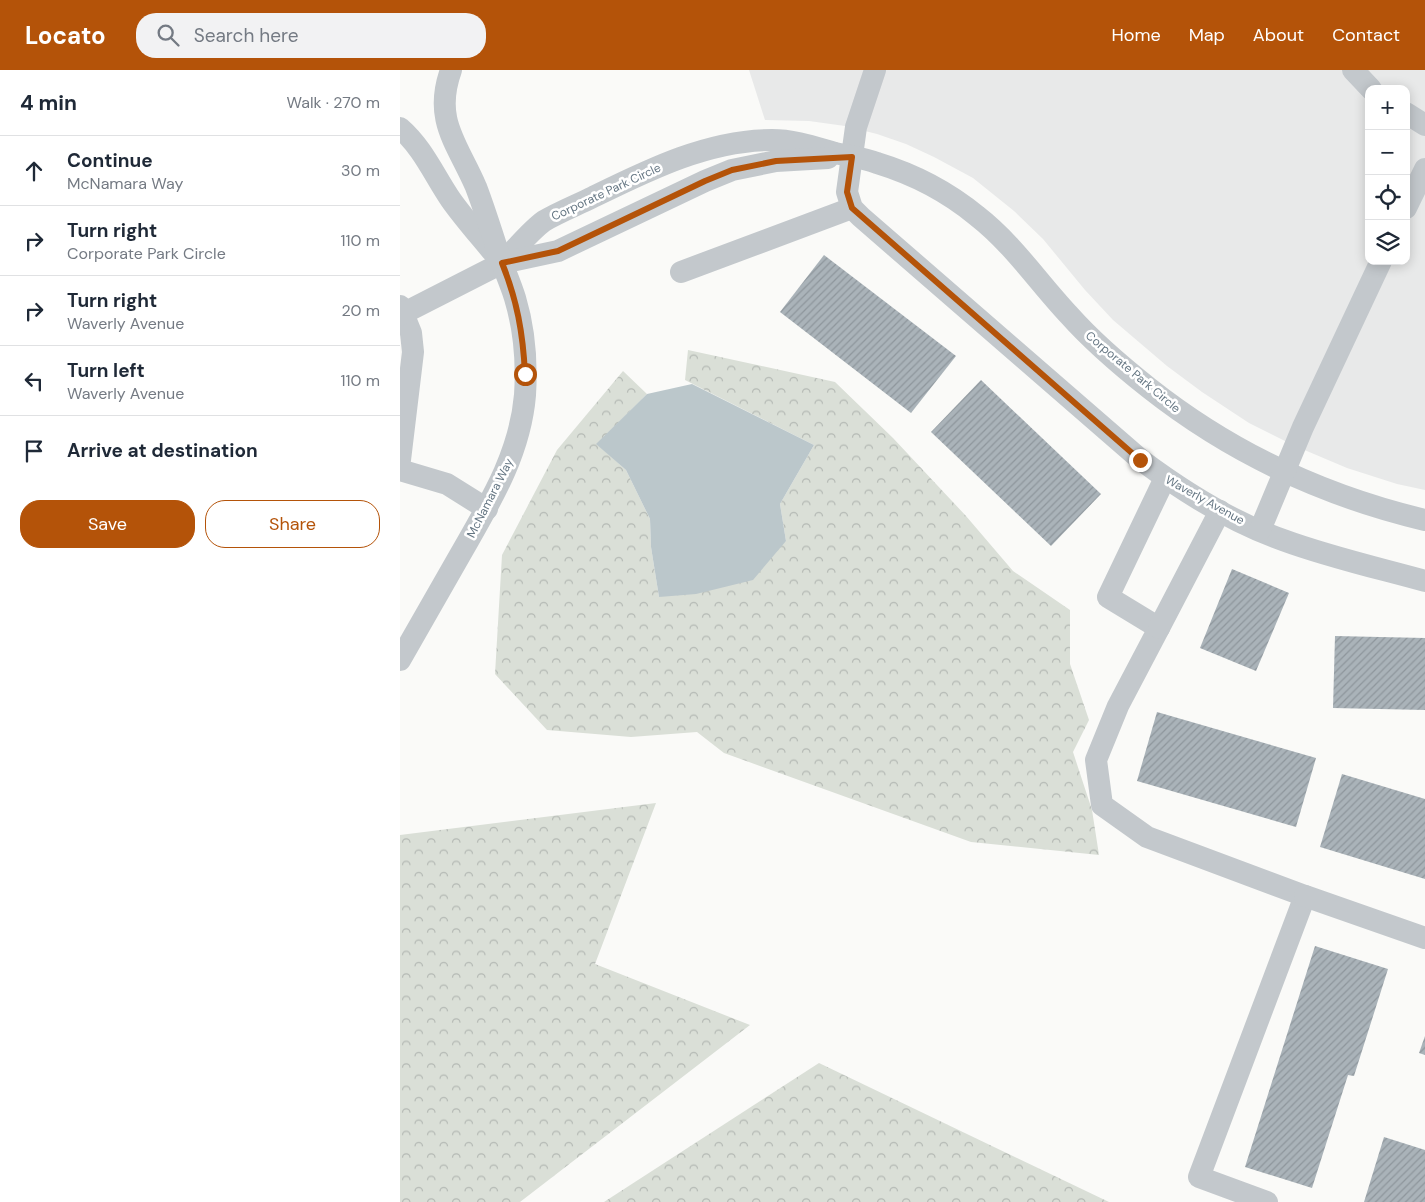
<!DOCTYPE html>
<html lang="en">
<head>
<meta charset="utf-8">
<style>
	:root { --surface:#fff; --page:#f2f2f3; --text:#1f2937; --muted:#747a83; --line:#e0e1e3; --accent:#b45309 }
	body { margin:0; font-family:"DM Sans",sans-serif; background:var(--page); color:var(--text) }
	.controls { position:absolute; right:15px; top:15px; display:grid; overflow:hidden; border-radius:10px; box-shadow:0 2px 12px #0003 }
	.controls button { width:45px; height:45px; display:grid; place-items:center; padding:0; border:0; border-bottom:1px solid var(--line); background:var(--surface); color:var(--text); font:25px sans-serif }
	.stop { position:absolute; width:15px; height:15px; margin:-11px; border:4px solid #b45309; border-radius:50%; background:#fff }
	.stop.end { background:#b45309; border-color:#fff; box-shadow:0 1px 5px #0008 }
	.list { margin:0; padding:0; list-style:none }
	h2 { display:flex; justify-content:space-between; align-items:center; height:65px; margin:0; padding:0 20px; font-size:21px }
	h2 small { font-size:16px; font-weight:400; color:var(--muted) }
	.list li { display:grid; grid-template-columns:32px 1fr auto; gap:15px; align-items:center; box-sizing:border-box; height:70px; padding:0 20px; border-top:1px solid var(--line) }
	.list b { display:block; font-size:19px; white-space:nowrap }
	.list p { margin:0; font-size:16px; white-space:nowrap; color:var(--muted) }
	.list em { font-size:16px; font-style:normal; color:var(--muted) }
	.actions { display:flex; gap:10px; padding:15px 20px }
	.actions a { flex:1; padding:11px 0; border:1px solid var(--accent); border-radius:20px; text-align:center; font-size:18px; color:var(--accent) }
	.actions .main { background:var(--accent); color:#fff }
	.icon { flex:none; width:28px; height:28px; fill:none; stroke:currentColor; stroke-width:2; stroke-linecap:round; stroke-linejoin:round }
	.map { position:relative; flex:none; width:1025px; height:1132px; overflow:hidden }
	header { display:flex; align-items:center; gap:30px; box-sizing:border-box; height:70px; padding:0 25px; background:var(--accent); color:#fff }
	header strong { font-size:24px }
	nav { display:flex; gap:28px; margin-inline-start:auto; font-size:18px }
	.search { width:350px; height:45px; background:var(--page); display:flex; align-items:center; gap:12px; box-sizing:border-box; padding:0 18px; border-radius:20px; color:var(--muted); font-size:19px }
	main { display:flex }
	aside { flex:1; background:var(--surface) }
	.map>svg:first-child { display:block }
	.built { fill:#e8e9e9; fill-rule:evenodd }
	.forest { fill:url(#forest-crowns) }
	.water { fill:#bbc7cb }
	.building { fill:url(#building-hatch) }
	.lines { fill:none; stroke-linecap:round; stroke-linejoin:round }
	.minor { stroke:#c3c8cc; stroke-width:22 }
	.route { stroke:#b45309; stroke-width:6 }
	.labels { text-anchor:middle; stroke-width:5; stroke-linejoin:round; paint-order:stroke }
	.street-label { font-size:12px; fill:#657683; stroke:#fff }
</style>
</head>
<body>
<header>
<strong>Locato</strong>
<div class="search"><svg class="icon" aria-label="search" viewBox="0 0 24 24"><circle cx="10" cy="10" r="6"/><path d="M15 15l6 6"/></svg>Search here</div>
<nav><a>Home</a><a>Map</a><a>About</a><a>Contact</a></nav>
</header>
<main>
<aside>
<h2>4 min<small>Walk · 270 m</small></h2>
<ul class="list">
<li><svg class="icon" aria-label="ahead" viewBox="0 0 24 24"><path d="M12 20V5M6 11l6-6 6 6"/></svg><div><b>Continue</b><p>McNamara Way</p></div><em>30 m</em></li>
<li><svg class="icon" aria-label="right" viewBox="0 0 24 24"><path d="M7 20v-9h11M14 6l5 5-5 5"/></svg><div><b>Turn right</b><p>Corporate Park Circle</p></div><em>110 m</em></li>
<li><svg class="icon" aria-label="right" viewBox="0 0 24 24"><path d="M7 20v-9h11M14 6l5 5-5 5"/></svg><div><b>Turn right</b><p>Waverly Avenue</p></div><em>20 m</em></li>
<li><svg class="icon" aria-label="left" viewBox="0 0 24 24"><path d="M17 20v-9H6M10 6l-5 5 5 5"/></svg><div><b>Turn left</b><p>Waverly Avenue</p></div><em>110 m</em></li>
<li><svg class="icon" aria-label="arrive" viewBox="0 0 24 24"><path d="M6 21V4h12l-3 4 3 4H6"/></svg><div><b>Arrive at destination</b></div></li>
</ul>
<div class="actions"><a class="main">Save</a><a>Share</a></div>
</aside>
<div class="map">
<svg width="1025" height="1132" viewBox="0 0 1025 1132">
	<defs>
		<pattern id="forest-crowns" width="20" height="18" patternUnits="userSpaceOnUse" patternTransform="scale(1.25)"><rect width="20" height="18" fill="#dadfd7"/><path d="M2 6a3 3 0 1 1 6 0M12 15a3 3 0 1 1 6 0" fill="none" stroke="#b4b9b4"/></pattern>
		<pattern id="building-hatch" width="6" height="6" patternUnits="userSpaceOnUse" patternTransform="scale(1.25)"><rect width="6" height="6" fill="#aab3b9"/><path d="M-1 1l2-2M0 6l6-6M5 7l2-2" fill="none" stroke="#8e969c"/></pattern>
	</defs>
	<rect width="100%" height="100%" fill="#fafaf8"/>
	<!-- built -->
	<path class="built" d="M349 0H1025V420L997 414 947 398 895 376 849 353 802 322 767 296 713 250 685 220 643 169 614 141 573 108 534 87 506 74 477 64 445 56 409 51 365 50ZM969 19H1006V191H969Z"/>
	<!-- forest -->
	<g class="forest">
		<polygon points="288,280 435,312 493,368 566,446 613,501 670,540 670,594 689,650 673,682 692,740 699,785 571,772 324,683 297,662 231,667 147,660 95,604 102,485 157,380 223,301 247,324 197,374 226,400 250,449 251,477 259,527 386,471 380,434 414,375 285,310"/>
		<polygon points="256,733 195,894 350,955 120,1132 0,1132 0,765"/>
		<polygon points="419,993 709,1132 204,1132"/>
	</g>
	<!-- water -->
	<polygon class="water" points="292,314 414,375 380,434 386,471 353,510 296,524 259,527 251,477 250,449 226,400 196,374 247,324"/>
	<!-- building -->
	<g class="building">
		<polygon points="424,185 556,286 511,343 380,242"/>
		<polygon points="581,310 701,424 651,476 531,362"/>
		<polygon points="832,499 889,523 856,601 800,578"/>
		<polygon points="935,566 1025,568 1025,640 933,638"/>
		<polygon points="757,642 916,688 896,757 737,711"/>
		<polygon points="942,704 1025,729 1025,809 920,777"/>
		<polygon points="915,876 988,899 954,1006 948,1005 912,1118 845,1097"/>
		<polygon points="1025,966 1025,985 1019,983"/>
		<polygon points="984,1067 1025,1080 1025,1132 964,1132"/>
	</g>
	<g class="lines">
		<!-- minor -->
		<g class="minor">
			<path d="M475 0 456 57 447 122 452 138 461 147 741 390C784 422 831 452 883 470 929 487 978 498 1025 511"/>
			<polyline points="953,0 971,19"/>
			<polyline points="1006,43 1025,55"/>
			<path d="M0 58C23 78 34 105 51 130 63 147 78 164 92 181"/>
			<polyline points="1006,138 1025,99"/>
			<path d="M102 193C114 181 130 161 144 151 159 142 177 135 193 127 248 100 308 70 372 70 394 70 414 77 435 83 449 86 464 88 477 93 513 104 548 122 577 146 613 174 638 212 669 245 693 272 720 295 749 318 830 382 924 426 1025 450"/>
			<polyline points="281,202 452,138"/>
			<polyline points="0,236 11,263 13,282 0,390"/>
			<polyline points="0,245 102,193 158,181 305,111 332,100 376,91 428,88"/>
			<polyline points="0,400 47,414 87,439"/>
			<polyline points="765,408 708,527 759,558 718,636 696,690 702,735 747,767 905,826 799,1107 867,1132"/>
			<polyline points="860,460 903,357 981,191"/>
			<polyline points="759,558 820,441"/>
			<path d="M0 590C20 555 40 520 60 485 89 434 120 385 125 325 127 294 124 258 115 228 110 212 103 197 98 182 91 160 84 138 76 117 57 73 33 50 51 0"/>
			<polyline points="905,826 1025,868"/>
		</g>
	</g>
	<g class="lines">
		<!-- route -->
		<path class="route" d="M125 304C123 263 117 230 102 193L158 181 305 111 332 100 376 91 452 87 447 122 452 138 740 390"/>
	</g>
	<g class="labels">
		<!-- street labels -->
		<g class="street-label">
			<text transform="translate(206 122) rotate(-25)" y="4">Corporate Park Circle</text>
			<text transform="translate(733 302) rotate(40)" y="4">Corporate Park Circle</text>
			<text transform="translate(90 428) rotate(-63)" y="4">McNamara Way</text>
			<text transform="translate(805 430) rotate(29)" y="4">Waverly Avenue</text>
		</g>
	</g>
</svg>
<div class="controls">
<button>+</button>
<button>−</button>
<button><svg class="icon" aria-label="locate" viewBox="0 0 24 24"><circle cx="12" cy="12" r="6"/><path d="M12 2v4M12 18v4M2 12h4M18 12h4"/></svg></button>
<button><svg class="icon" aria-label="layers" viewBox="0 0 24 24"><path d="M12 4l9 5-9 5-9-5zM3 14l9 5 9-5"/></svg></button>
</div>
<div class="stop" style="left:125px;top:304px"></div>
<div class="stop end" style="left:740px;top:390px"></div>
</div>
</main>
</body>
</html>
